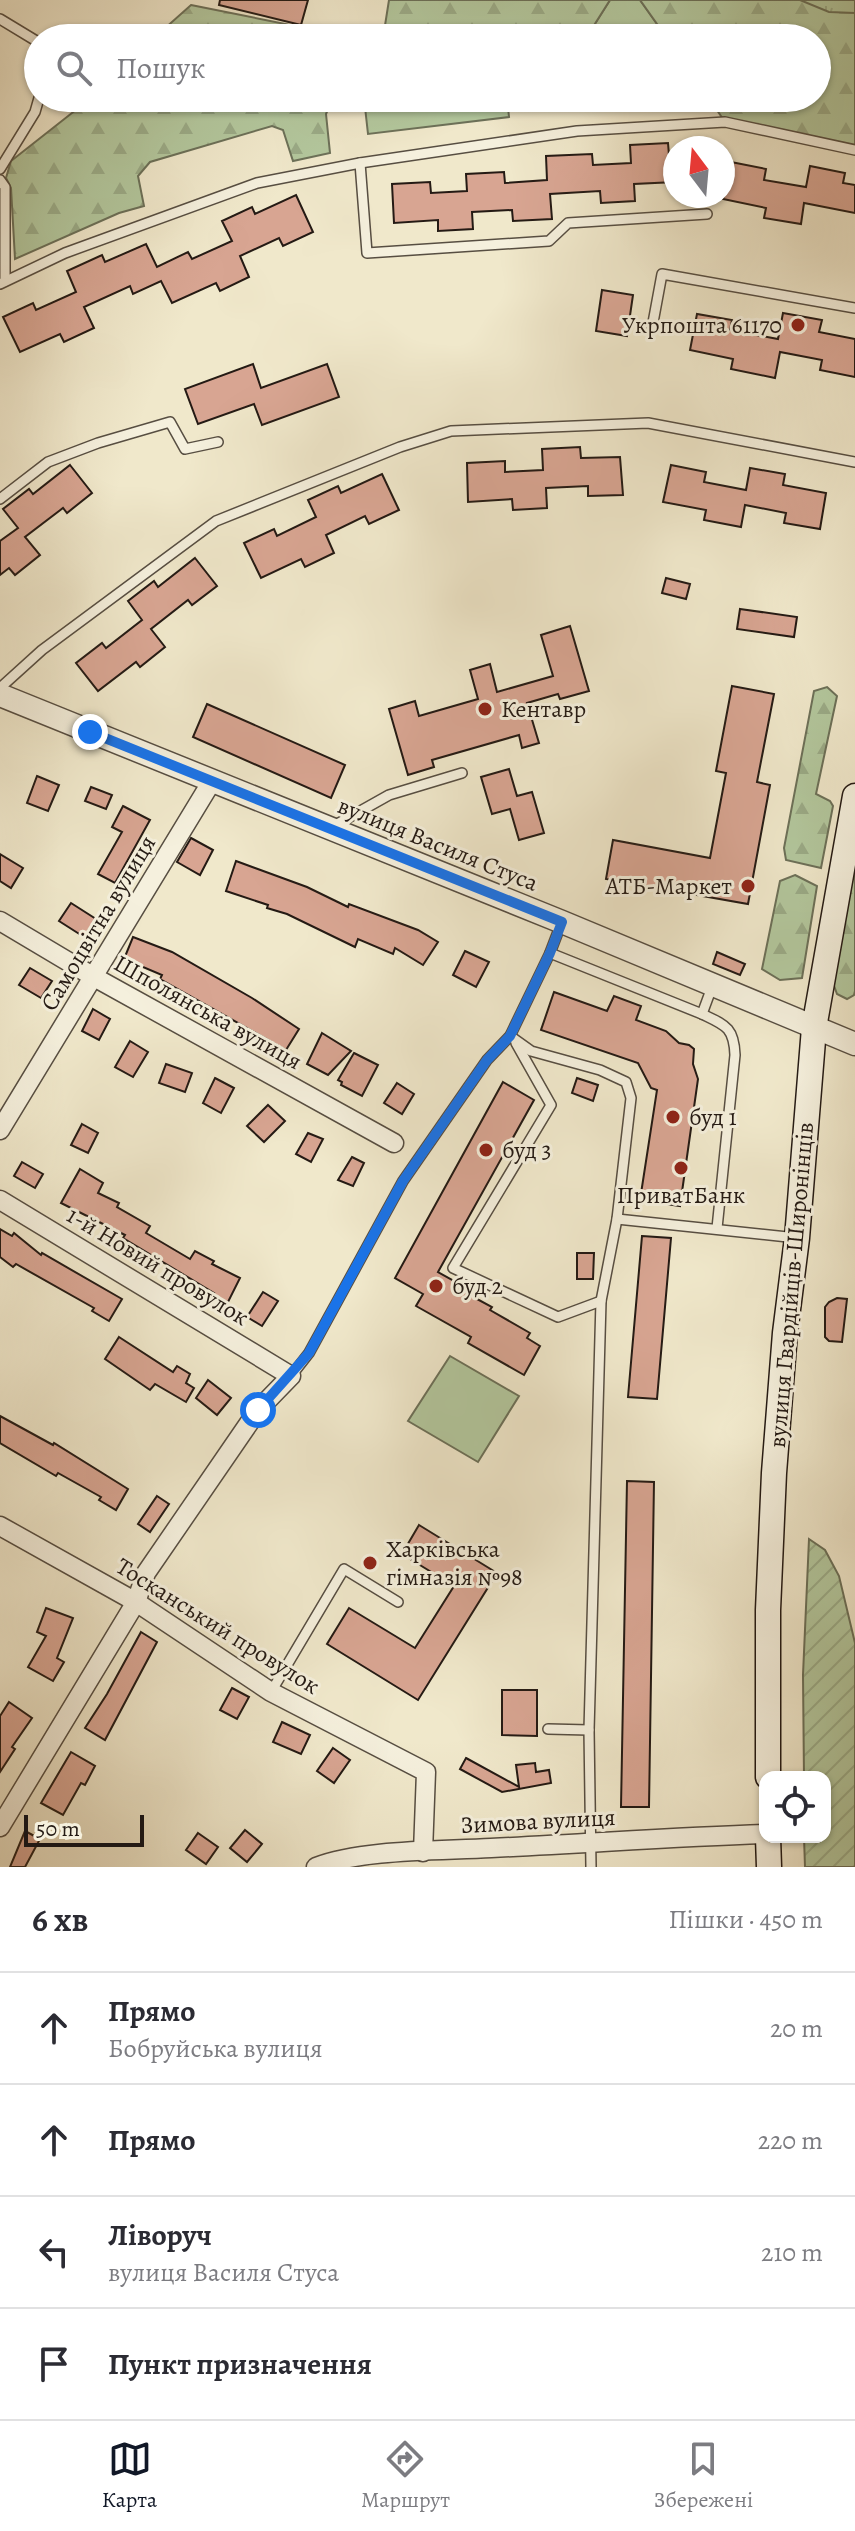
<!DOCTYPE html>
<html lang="uk">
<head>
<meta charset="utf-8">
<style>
	:root { --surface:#fff; --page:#f7f7f7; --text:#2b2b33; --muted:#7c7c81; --line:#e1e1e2; --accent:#111827 }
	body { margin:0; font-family:Alegreya,serif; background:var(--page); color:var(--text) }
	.controls { position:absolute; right:24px; bottom:24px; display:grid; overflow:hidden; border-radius:16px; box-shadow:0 2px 6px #0004 }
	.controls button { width:72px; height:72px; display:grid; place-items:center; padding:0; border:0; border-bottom:2px solid var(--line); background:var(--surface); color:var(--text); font:40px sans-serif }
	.compass { position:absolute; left:663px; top:136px; width:72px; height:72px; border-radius:50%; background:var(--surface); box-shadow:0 2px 6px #0004; rotate:344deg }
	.scale { position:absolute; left:24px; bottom:20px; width:120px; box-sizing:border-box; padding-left:8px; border:4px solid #241a14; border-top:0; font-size:22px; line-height:28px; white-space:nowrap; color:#241a14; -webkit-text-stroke:6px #f5f0dd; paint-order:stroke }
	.stop { position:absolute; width:24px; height:24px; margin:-18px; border:6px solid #1a73e8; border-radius:50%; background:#fff }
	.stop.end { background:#1a73e8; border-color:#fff; box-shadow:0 2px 8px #0008 }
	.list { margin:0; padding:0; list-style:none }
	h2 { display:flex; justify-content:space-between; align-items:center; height:104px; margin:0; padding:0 32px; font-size:34px }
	h2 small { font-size:26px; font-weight:400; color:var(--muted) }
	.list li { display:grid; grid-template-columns:52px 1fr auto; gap:24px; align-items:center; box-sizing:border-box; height:112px; padding:0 32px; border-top:2px solid var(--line) }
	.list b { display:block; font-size:30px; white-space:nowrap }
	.list p { margin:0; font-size:26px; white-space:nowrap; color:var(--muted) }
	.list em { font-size:26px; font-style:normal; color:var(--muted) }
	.icon { flex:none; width:44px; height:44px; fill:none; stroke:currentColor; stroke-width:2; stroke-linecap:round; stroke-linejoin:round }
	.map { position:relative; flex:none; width:855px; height:1867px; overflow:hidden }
	.search { position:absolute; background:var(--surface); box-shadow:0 2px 6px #0004; left:24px; right:24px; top:24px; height:88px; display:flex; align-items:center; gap:20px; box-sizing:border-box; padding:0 28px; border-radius:44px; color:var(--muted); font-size:30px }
	.sheet { height:552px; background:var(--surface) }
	nav { display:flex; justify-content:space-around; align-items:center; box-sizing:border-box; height:112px; border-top:2px solid var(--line); background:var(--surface); font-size:22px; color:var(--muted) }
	nav a { display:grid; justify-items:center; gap:4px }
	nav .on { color:var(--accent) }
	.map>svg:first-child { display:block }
	.grass { fill:#b3c79d; stroke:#6c7058; stroke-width:2 }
	.forest { fill:url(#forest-firs); stroke:#6c7058; stroke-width:2 }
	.park { fill:url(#park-tufts); stroke:#6c7058; stroke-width:2 }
	.garden { fill:url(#garden-furrows); stroke:#6c7058; stroke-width:2 }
	.building { fill:#d8a592; stroke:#241a14; stroke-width:2 }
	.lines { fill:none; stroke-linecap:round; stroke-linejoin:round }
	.service-casing { stroke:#574e42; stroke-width:12 }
	.minor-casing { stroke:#574e42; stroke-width:21 }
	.tertiary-casing { stroke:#574e42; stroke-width:25 }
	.secondary-casing { stroke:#241a14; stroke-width:27 }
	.service { stroke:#f5f0dd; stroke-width:9 }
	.minor { stroke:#f5f0dd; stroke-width:18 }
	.tertiary { stroke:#f5f0dd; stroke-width:22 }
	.secondary { stroke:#f5f0dd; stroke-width:24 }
	.route { stroke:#1a73e8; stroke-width:10 }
	.poi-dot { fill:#8f2418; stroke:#f5f0dd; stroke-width:3 }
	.labels { text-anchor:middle; stroke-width:6; stroke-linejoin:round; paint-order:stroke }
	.poi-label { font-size:24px; fill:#241a14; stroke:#f5f0dd; text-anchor:start }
	.street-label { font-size:24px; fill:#241a14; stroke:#f5f0dd }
</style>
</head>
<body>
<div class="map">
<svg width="855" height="1867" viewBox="0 0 855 1867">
	<defs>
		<pattern id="forest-firs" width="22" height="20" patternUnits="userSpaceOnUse" patternTransform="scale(2)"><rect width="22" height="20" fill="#b3c79d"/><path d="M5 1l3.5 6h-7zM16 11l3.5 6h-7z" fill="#9aaa86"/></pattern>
		<pattern id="park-tufts" width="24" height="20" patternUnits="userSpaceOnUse" patternTransform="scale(2)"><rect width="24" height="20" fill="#b3c79d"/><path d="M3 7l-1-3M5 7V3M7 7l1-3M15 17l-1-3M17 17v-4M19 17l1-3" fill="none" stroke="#9aaa86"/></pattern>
		<pattern id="garden-furrows" width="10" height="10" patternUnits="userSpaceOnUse" patternTransform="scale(2)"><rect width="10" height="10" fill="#b3c79d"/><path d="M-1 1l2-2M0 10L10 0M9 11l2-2" fill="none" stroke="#9aaa86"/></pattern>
	</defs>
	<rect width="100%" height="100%" fill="#f0e8cb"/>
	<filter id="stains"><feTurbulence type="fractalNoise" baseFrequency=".0025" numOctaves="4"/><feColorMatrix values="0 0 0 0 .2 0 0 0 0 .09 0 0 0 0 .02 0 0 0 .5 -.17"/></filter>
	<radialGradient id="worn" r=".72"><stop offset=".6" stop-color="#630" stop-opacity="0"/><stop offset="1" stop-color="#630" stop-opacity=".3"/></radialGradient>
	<!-- grass -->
	<g class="grass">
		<polygon points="610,0 640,0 667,38 586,38"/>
		<polygon points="364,98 507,98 509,117 368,134"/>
		<polygon points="450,1356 519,1396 478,1462 408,1421"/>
	</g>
	<!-- forest -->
	<g class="forest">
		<polygon points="389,0 610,0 586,38 383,38"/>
		<polygon points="640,0 855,0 855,150 725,122 709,98 817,98 817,38 667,38"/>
		<polygon points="191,5 345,36 354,38 154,38"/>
		<polygon points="91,98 333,98 326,114 330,153 293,161 283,130 272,126 150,162 138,176 144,206 119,213 15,259 11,188 6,178 11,161"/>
		<polygon points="827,687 837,696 816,794 830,801 833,806 821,868 786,860 784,848 814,691"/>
		<polygon points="855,858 855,991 854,995 847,999 837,994 832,980"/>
		<polygon points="795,875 817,886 802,978 780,980 762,969 780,881"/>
	</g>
	<!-- park -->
	<polygon class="park" points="800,0 855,0 855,13 829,12"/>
	<!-- garden -->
	<polygon class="garden" points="809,1539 825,1550 839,1576 855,1643 855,1867 805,1867 804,1837 825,1837 825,1777 804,1777 803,1675"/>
	<!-- building -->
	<g class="building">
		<polygon points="220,0 308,0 301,25 219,5"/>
		<polygon points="668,143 669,155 675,154 675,182 634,184 635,201 601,203 600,191 550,194 552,219 513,221 512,210 472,212 473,229 438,231 438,220 394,223 392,184 430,182 431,193 467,191 466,174 504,172 505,183 547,180 546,156 592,154 593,165 631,163 630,145"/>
		<polygon points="731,162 766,169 764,180 806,187 810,166 845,173 843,183 855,185 855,213 804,203 801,224 764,218 766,208 723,199"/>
		<polygon points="296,195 313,232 283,246 279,238 240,256 249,277 220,291 216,283 172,303 161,281 133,294 130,286 84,307 94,328 64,342 60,334 20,352 3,317 33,303 36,310 76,292 67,271 102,255 105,262 146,244 157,267 188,252 192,259 232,241 222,221 252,207 255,214"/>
		<polygon points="602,290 633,295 627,336 596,331"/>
		<polygon points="783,313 822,320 819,332 855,339 855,377 820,370 822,360 780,352 775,378 731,369 733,359 690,350 697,314 732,320 730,330 778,339"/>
		<polygon points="253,364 261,388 327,364 339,397 262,425 254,404 198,424 185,389"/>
		<polygon points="580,447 581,458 620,457 623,495 588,496 588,486 546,488 547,508 513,510 512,499 468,502 467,463 505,461 505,472 543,470 542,449"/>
		<polygon points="70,465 92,493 67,513 63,508 25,537 40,555 15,575 9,568 0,575 0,541 18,528 3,509 29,489 33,494"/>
		<polygon points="671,465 706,472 704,482 746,490 750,468 785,474 783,485 826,493 820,529 784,523 786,513 745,505 741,527 704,520 706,510 663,502"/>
		<polygon points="382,474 399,510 369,524 365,516 326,535 334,553 305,567 301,559 261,578 244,543 274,529 277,536 316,517 308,500 338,486 341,493"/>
		<polygon points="195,558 217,586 192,605 188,600 151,629 165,647 140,667 136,662 98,691 76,663 102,643 106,648 142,620 128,601 154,581 158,587"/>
		<polygon points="666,578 690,584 686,599 662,593"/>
		<polygon points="740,609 797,617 794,637 737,629"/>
		<polygon points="570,626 589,691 560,699 558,694 527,703 539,743 522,748 519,735 432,760 434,767 408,775 389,709 415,701 419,716 478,699 470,670 490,664 497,692 553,676 541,635"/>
		<polygon points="732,686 774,694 757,782 770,785 748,904 606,879 613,840 710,858 726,773 716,771"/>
		<polygon points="207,704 345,765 331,798 193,737"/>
		<polygon points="509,769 517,796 532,792 544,833 519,840 510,809 492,814 481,777"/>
		<polygon points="37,776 59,785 48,811 27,803"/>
		<polygon points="91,787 112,795 106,809 85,801"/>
		<polygon points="123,806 150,820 115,883 98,874 122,832 112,827"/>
		<polygon points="191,838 213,850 200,875 177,862"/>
		<polygon points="0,854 23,868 11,888 0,881"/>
		<polygon points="236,861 307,887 348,907 349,904 418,930 438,942 423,965 395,948 393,954 358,939 355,947 287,914 267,908 268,905 226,891"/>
		<polygon points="71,903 96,919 84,937 59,921"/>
		<polygon points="133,937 172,952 252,998 299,1029 286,1050 160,979 162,975 124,959"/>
		<polygon points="465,951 489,962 476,987 453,975"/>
		<polygon points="717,952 745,964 740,975 713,964"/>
		<polygon points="30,968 52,981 41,998 19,985"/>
		<polygon points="554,992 607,1011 614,996 641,1006 636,1020 666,1031 679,1043 689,1045 694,1049 693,1064 698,1079 680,1206 640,1200 657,1090 651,1088 638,1063 541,1030"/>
		<polygon points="93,1009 110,1019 99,1040 82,1031"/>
		<polygon points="322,1033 351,1051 328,1075 307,1064"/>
		<polygon points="130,1041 148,1052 133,1077 115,1067"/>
		<polygon points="354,1053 378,1065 362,1096 341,1085 342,1082 338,1080"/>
		<polygon points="166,1064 192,1073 185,1092 159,1083"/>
		<polygon points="215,1078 234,1088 221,1113 203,1103"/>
		<polygon points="577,1078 598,1085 593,1101 572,1093"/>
		<polygon points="503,1082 534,1100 438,1272 479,1295 477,1299 492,1307 490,1310 530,1333 527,1338 540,1346 524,1375 468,1343 471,1337 416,1306 423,1294 395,1278"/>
		<polygon points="397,1083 414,1094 402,1114 384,1103"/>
		<polygon points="268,1105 285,1121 264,1142 247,1126"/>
		<polygon points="82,1124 98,1133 88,1153 71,1145"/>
		<polygon points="308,1133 323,1139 311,1162 296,1154"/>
		<polygon points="352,1157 364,1163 353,1186 338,1180"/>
		<polygon points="22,1162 43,1174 35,1188 14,1176"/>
		<polygon points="80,1169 103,1183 98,1193 119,1203 117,1207 150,1226 146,1233 190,1259 195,1251 214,1261 212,1264 240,1278 227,1304 212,1296 214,1293 123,1238 125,1235 61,1203"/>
		<polygon points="0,1229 12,1236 14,1233 41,1255 42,1253 122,1299 109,1321 92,1311 94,1308 16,1264 13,1267 0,1257"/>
		<polygon points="642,1236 671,1238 657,1399 628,1397"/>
		<polygon points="577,1253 594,1253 593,1279 577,1279"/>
		<polygon points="263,1292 278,1301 262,1326 247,1317"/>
		<polygon points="837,1298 847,1299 842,1342 829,1341 825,1337 825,1307 829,1302"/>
		<polygon points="119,1337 173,1372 177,1366 190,1374 186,1383 194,1388 186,1402 155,1384 150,1390 105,1359"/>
		<polygon points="208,1380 231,1398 217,1415 196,1398"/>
		<polygon points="0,1416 53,1445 54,1443 128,1489 116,1510 99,1500 101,1497 58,1473 56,1476 0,1443"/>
		<polygon points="627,1481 654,1482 649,1807 621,1807"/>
		<polygon points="157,1496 169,1504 150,1532 138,1524"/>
		<polygon points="419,1525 497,1573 418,1700 327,1644 349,1608 415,1648 454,1586 402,1554"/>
		<polygon points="46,1608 73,1618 57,1658 64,1662 53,1681 28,1667 46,1636 37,1632"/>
		<polygon points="141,1632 157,1642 105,1740 85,1728 107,1694"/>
		<polygon points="232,1688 249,1697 237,1719 220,1710"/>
		<polygon points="502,1690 537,1690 537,1736 502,1735"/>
		<polygon points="9,1702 32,1718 12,1747 15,1749 0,1772 0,1716"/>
		<polygon points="282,1722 310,1735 301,1754 273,1742"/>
		<polygon points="333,1748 350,1760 334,1783 317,1771"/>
		<polygon points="71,1752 95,1766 85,1785 81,1783 63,1815 41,1803"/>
		<polygon points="466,1758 519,1787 516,1765 535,1763 536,1772 549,1770 551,1783 502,1792 460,1769"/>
		<polygon points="245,1830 262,1844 247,1862 230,1848"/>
		<polygon points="25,1831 40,1839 25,1867 10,1867"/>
		<polygon points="198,1833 218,1847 206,1864 186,1850"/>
	</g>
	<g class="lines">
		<!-- service casing -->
		<g class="service-casing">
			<g id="service">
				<polyline points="0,19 38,42"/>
				<polyline points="360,163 367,253 549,241 568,223 707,214"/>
				<polyline points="0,169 35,112 39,98"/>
				<polyline points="0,180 5,187 5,281"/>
				<polyline points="0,284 65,253 257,183 360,163 577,131 725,122 855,150"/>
				<polyline points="652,328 662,274 855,308"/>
				<polyline points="0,499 48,462 98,443 170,422 185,449 218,442"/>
				<polyline points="0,688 42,650 216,521 400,447 451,431 648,423 855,462"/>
				<polyline points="332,827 389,795 462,773"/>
				<path d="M550 953 702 1014C725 1025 734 1027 735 1055L717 1228"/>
				<polyline points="702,1014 712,987"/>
				<polyline points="510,1036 531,1051 600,1070 626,1082 631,1098 617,1219 601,1301 589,1730 591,1867"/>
				<polyline points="516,1043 551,1105 453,1268 558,1317 601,1301"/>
				<polyline points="617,1219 797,1238"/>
				<polyline points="291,1376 309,1353 403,1181 487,1060 510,1036 550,953 561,924"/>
				<polyline points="271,1692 344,1569 398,1602"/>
				<polyline points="548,1729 589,1730"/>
			</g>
		</g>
		<!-- minor casing -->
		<g class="minor-casing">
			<g id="minor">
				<polyline points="0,921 94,977 394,1143"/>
				<polyline points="0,1130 212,781"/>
				<polyline points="0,1200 291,1376 258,1410 146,1573 136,1602 0,1827"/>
				<polyline points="0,1526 136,1602 271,1692 426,1772 423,1852"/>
				<path d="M316 1867C361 1849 441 1851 491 1848 582 1844 673 1837 765 1834"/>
			</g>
		</g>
		<!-- tertiary casing -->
		<g class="tertiary-casing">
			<polyline id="tertiary" points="0,695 562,922 855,1044"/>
		</g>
		<!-- secondary casing -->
		<g class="secondary-casing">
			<g id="secondary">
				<polyline points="768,1777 768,1610 774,1473 785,1333 797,1238 814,1028 855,796"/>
				<polyline points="768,1837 769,1867"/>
			</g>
		</g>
		<!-- service -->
		<use href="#service" class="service"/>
		<!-- minor -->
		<use href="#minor" class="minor"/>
		<!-- tertiary -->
		<use href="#tertiary" class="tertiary"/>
		<!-- secondary -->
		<use href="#secondary" class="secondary"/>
	</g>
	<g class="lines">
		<!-- route -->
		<polyline class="route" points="90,732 562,922 550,953 510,1036 487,1060 403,1181 309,1353 258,1410"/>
	</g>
	<!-- markers -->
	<g class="poi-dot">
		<circle cx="798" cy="325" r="8"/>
		<circle cx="485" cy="709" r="8"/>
		<circle cx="748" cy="886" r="8"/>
		<circle cx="673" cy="1117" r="8"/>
		<circle cx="486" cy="1150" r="8"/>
		<circle cx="681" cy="1168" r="8"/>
		<circle cx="436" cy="1286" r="8"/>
		<circle cx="370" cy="1563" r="8"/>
	</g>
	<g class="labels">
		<!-- poi labels -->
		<g class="poi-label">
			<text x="782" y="333" text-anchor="end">Укрпошта 61170</text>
			<text x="501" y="717">Кентавр</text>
			<text x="732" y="894" text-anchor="end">АТБ-Маркет</text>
			<text x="689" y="1125">буд 1</text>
			<text x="502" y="1158">буд 3</text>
			<text x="681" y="1203" text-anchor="middle">ПриватБанк</text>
			<text x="452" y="1294">буд 2</text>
			<text x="386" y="1557">Харківська<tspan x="386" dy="28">гімназія №98</tspan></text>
		</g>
		<!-- street labels -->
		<g class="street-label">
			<text transform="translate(438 844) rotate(22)" y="8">вулиця Василя Стуса</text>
			<text transform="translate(98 923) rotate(-59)" y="8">Самоцвітна вулиця</text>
			<text transform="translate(208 1012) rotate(29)" y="8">Шполянська вулиця</text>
			<text transform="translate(158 1266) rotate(31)" y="8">1-й Новий провулок</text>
			<text transform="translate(791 1285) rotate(-85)" y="8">вулиця Гвардійців-Широнінців</text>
			<text transform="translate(218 1626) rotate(32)" y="8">Тосканський провулок</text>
			<text transform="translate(538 1821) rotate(-3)" y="8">Зимова вулиця</text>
		</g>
	</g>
	<rect width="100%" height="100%" filter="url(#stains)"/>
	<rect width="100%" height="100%" fill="url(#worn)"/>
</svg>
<div class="controls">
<button><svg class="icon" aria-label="locate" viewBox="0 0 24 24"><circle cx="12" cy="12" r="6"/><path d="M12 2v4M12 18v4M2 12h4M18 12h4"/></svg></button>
</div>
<svg class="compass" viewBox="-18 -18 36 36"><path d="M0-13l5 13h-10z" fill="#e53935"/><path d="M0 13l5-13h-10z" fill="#7c7c81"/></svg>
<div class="scale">50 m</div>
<div class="stop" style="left:258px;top:1410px"></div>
<div class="stop end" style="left:90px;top:732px"></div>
<div class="search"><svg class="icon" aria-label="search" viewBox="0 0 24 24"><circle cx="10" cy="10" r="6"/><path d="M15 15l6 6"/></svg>Пошук</div>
</div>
<section class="sheet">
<h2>6 хв<small>Пішки · 450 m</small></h2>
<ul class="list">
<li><svg class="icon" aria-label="ahead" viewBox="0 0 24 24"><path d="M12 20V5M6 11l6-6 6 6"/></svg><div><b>Прямо</b><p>Бобруйська вулиця</p></div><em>20 m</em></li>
<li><svg class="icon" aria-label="ahead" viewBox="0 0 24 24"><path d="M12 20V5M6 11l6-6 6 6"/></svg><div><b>Прямо</b></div><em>220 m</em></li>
<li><svg class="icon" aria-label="left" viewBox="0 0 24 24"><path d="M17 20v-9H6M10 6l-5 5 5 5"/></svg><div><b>Ліворуч</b><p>вулиця Василя Стуса</p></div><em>210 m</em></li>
<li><svg class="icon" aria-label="arrive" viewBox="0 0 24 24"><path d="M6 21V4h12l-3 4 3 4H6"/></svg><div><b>Пункт призначення</b></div></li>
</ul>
</section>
<nav>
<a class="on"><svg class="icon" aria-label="map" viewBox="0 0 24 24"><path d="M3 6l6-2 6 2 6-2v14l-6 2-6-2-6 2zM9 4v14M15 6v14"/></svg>Карта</a>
<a><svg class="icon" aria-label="directions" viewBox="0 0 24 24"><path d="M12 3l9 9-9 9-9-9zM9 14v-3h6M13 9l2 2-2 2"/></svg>Маршрут</a>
<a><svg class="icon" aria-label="saved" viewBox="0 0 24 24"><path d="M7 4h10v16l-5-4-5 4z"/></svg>Збережені</a>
</nav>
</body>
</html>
